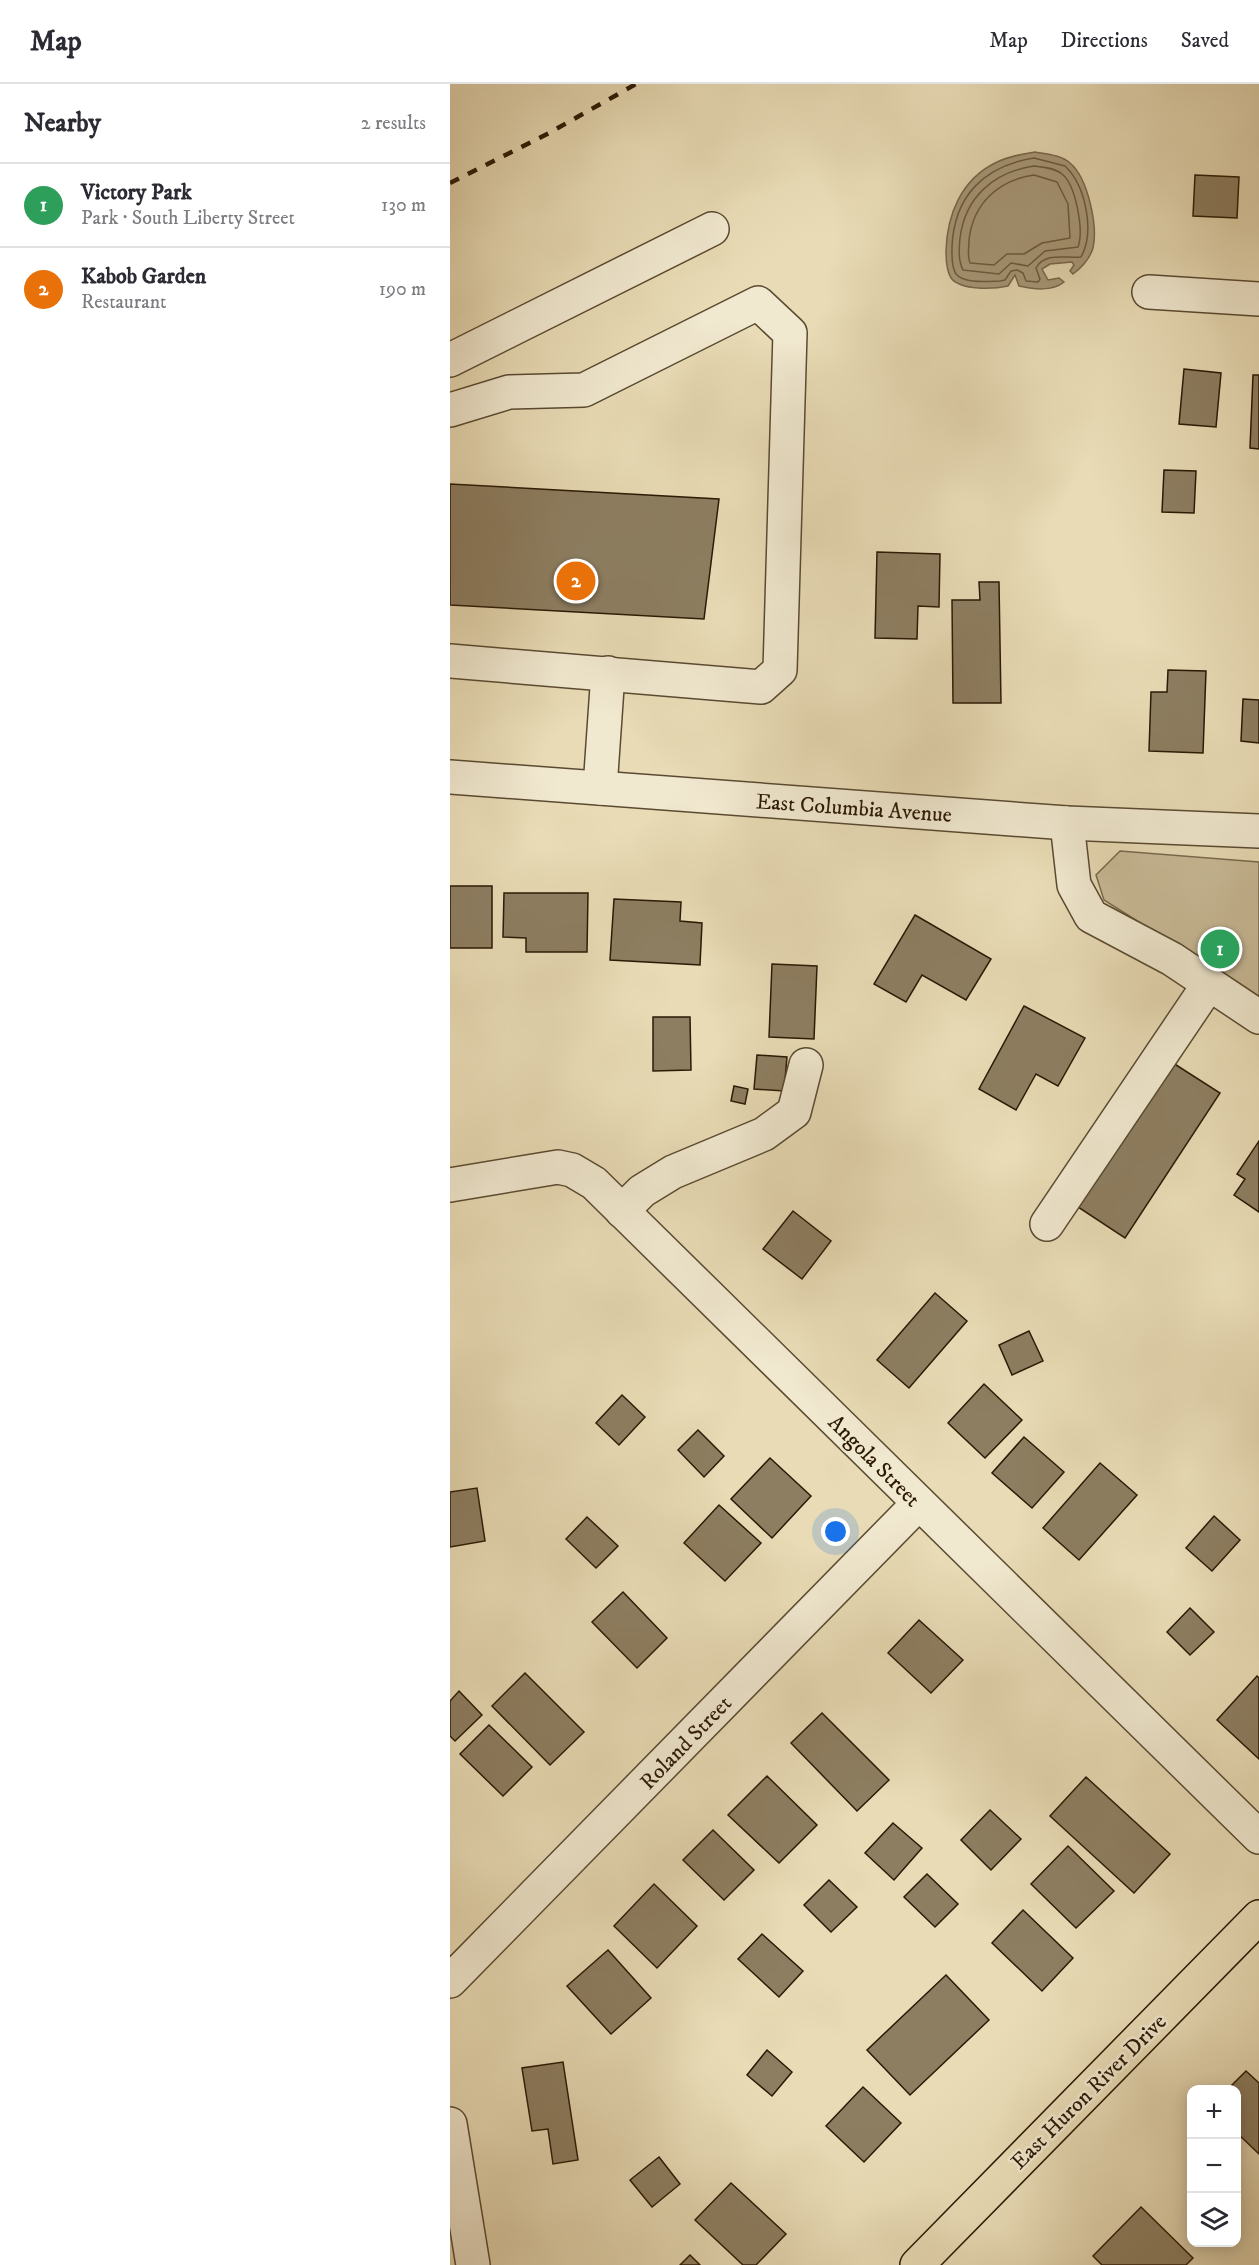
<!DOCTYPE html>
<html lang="en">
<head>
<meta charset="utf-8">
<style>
	:root { --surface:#fff; --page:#f2f2f3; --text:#2b2b33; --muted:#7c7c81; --line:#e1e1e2; --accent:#1a73e8 }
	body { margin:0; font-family:"IM FELL DW Pica",serif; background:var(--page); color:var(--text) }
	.controls { position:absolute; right:18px; bottom:18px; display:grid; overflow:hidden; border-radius:12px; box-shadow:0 3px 15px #0003 }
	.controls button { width:54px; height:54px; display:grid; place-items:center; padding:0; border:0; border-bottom:2px solid var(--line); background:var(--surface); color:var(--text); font:30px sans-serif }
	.you { position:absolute; left:386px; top:1448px; width:21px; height:21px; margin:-15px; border:4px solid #fff; border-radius:50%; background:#1a73e8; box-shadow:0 0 0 9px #1a73e833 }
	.badge { display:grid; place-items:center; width:39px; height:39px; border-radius:50%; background:var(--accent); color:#fff; font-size:20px; font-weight:700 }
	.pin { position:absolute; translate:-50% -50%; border:3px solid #fff; box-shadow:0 2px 6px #0006 }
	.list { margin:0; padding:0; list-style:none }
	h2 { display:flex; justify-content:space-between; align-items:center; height:78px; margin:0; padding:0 24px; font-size:26px }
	h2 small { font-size:20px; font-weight:400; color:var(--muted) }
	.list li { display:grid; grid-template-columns:39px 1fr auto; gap:18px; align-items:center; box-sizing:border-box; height:84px; padding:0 24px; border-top:2px solid var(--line) }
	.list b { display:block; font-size:22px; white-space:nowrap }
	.list p { margin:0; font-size:20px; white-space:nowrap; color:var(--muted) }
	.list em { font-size:20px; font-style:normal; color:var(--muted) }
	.icon { flex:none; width:33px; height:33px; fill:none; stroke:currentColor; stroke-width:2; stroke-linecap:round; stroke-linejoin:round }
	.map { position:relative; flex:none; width:809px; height:2181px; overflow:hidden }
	header { display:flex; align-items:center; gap:36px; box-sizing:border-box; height:84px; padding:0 30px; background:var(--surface); border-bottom:2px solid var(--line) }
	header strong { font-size:28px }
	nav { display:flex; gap:33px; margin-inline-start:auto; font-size:21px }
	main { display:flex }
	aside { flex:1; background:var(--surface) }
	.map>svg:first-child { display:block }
	.green { fill:#c8ba97; stroke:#7a6a4e; stroke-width:1.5 }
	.water { fill:#a89979; stroke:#76664b; stroke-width:1.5 }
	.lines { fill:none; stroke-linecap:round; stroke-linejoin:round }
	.shore { stroke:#6a593f; stroke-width:1.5 }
	.building { fill:#8d7e61; stroke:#2b1905; stroke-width:1.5 }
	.minor-casing { stroke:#5a4a31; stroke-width:36 }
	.major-casing { stroke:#2b1905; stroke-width:36 }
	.minor { stroke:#f0e8cf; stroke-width:33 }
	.major { stroke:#e8dbb5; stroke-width:33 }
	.rail { stroke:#2b1905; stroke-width:4.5; stroke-dasharray:10 10; stroke-linecap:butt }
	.labels { text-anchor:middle; stroke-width:5; stroke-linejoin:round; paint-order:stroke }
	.street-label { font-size:22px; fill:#2b1905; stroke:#f0e8cf }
</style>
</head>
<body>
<header>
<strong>Map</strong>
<nav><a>Map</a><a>Directions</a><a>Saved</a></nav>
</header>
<main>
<aside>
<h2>Nearby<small>2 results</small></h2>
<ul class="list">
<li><span class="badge" style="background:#2e9e5b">1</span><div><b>Victory Park</b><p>Park · South Liberty Street</p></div><em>130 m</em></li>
<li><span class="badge" style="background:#e8710a">2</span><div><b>Kabob Garden</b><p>Restaurant</p></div><em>190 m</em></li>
</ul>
</aside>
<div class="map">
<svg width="809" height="2181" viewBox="0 0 809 2181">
	<rect width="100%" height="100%" fill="#e8dbb5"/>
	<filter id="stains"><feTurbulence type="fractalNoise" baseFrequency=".00333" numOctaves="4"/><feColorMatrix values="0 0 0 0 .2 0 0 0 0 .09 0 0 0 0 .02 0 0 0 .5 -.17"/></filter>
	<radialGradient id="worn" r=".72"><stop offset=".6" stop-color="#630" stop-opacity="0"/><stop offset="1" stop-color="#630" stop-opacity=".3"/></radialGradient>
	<!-- green -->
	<polygon class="green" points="670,767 809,778 809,914 654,816 646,791"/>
	<!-- water -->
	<path class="water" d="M585 68C596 70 611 71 620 79 638 94 648 142 643 164 640 174 631 184 623 190L620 187 624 181 622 178 600 180 592 185 598 196 609 194 614 198C602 208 583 205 569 202L565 191 558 202C544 205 511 207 501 194 496 186 496 175 496 167 497 131 511 96 545 79 557 73 571 70 585 68Z"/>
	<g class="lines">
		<!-- shore -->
		<g class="shore">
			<path d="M584 74 615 82C636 102 645 148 631 173 618 175 595 167 586 184L590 195 588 198 576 197 573 189 567 186 561 187 555 196 550 197C539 197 514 200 506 190 501 182 502 171 502 163 504 112 534 82 584 74Z"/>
			<path d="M584 82C593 83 605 84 612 90 626 101 634 147 628 163L595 167 578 182 561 179 549 190 513 186C508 176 509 165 510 154 515 113 544 88 584 82Z"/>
			<path d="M584 91 607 98 618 120 620 154 592 159 574 170H557L544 181 520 179C517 172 519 163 519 156 523 119 549 96 584 91Z"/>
		</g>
	</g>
	<!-- building -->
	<g class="building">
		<polygon points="745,91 789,93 787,134 743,132"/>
		<polygon points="734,285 771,289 766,343 729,340"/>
		<polygon points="803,291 809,291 809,365 800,364"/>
		<polygon points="714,386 746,387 744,429 712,428"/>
		<polygon points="0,400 269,415 254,535 0,521"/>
		<polygon points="427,468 490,470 489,523 468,522 467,555 425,554"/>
		<polygon points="529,498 549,498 551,619 503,619 502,516 530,516"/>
		<polygon points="718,586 756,587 753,669 699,667 701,608 717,608"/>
		<polygon points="793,615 809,616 809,659 791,657"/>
		<rect x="0" y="802" width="42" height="62"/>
		<polygon points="54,809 138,809 137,868 76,868 76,854 53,853"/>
		<polygon points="164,815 231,818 230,837 252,839 250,881 160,876"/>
		<polygon points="465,831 541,875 516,916 472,891 456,918 424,900"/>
		<polygon points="322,880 367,882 364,955 319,953"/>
		<polygon points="574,922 635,954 608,1002 586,990 566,1026 529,1005"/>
		<polygon points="203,933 240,933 241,986 203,987"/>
		<polygon points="307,971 337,973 334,1007 304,1005"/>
		<polygon points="723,979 770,1009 675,1154 628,1123"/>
		<polygon points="284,1002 298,1005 295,1020 281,1017"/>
		<polygon points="809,1057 809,1128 784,1111 795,1095 787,1090"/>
		<polygon points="343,1127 381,1157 352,1195 313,1165"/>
		<polygon points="485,1209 517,1237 459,1304 427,1276"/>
		<polygon points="579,1247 593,1277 562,1291 549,1261"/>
		<polygon points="534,1300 572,1336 535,1374 498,1339"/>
		<polygon points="172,1311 195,1333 169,1361 146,1339"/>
		<polygon points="248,1346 274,1372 254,1393 228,1366"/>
		<polygon points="574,1353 614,1388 582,1424 542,1389"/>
		<polygon points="320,1374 361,1412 322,1454 281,1415"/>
		<polygon points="650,1379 687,1411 629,1476 593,1444"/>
		<polygon points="27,1404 35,1457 0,1463 0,1408"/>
		<polygon points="269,1421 311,1459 275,1497 234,1459"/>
		<polygon points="764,1432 790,1456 762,1487 736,1464"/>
		<polygon points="137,1433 168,1462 146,1484 116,1455"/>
		<polygon points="173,1508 217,1554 187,1584 142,1538"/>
		<polygon points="740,1524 764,1548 740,1571 717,1548"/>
		<polygon points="469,1536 513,1576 481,1609 438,1569"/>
		<polygon points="75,1589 134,1648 100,1681 42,1622"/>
		<polygon points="807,1592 809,1594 809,1675 767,1636"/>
		<polygon points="9,1607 32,1631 5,1657 0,1652 0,1617"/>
		<polygon points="372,1629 439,1696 407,1727 341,1659"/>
		<polygon points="39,1641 82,1683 53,1712 10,1670"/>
		<polygon points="317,1692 367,1741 329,1779 278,1731"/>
		<polygon points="636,1693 720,1770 684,1809 600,1732"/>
		<polygon points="540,1726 571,1755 541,1786 511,1756"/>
		<polygon points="443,1739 472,1764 444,1796 415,1769"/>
		<polygon points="263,1746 304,1786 274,1816 233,1776"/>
		<polygon points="618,1762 664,1807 626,1844 581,1800"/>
		<polygon points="477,1790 508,1820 485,1843 454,1813"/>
		<polygon points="379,1796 407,1823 381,1848 354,1821"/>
		<polygon points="204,1800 247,1842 207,1884 164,1842"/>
		<polygon points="573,1826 623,1874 592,1907 542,1859"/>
		<polygon points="312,1850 353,1887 329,1913 288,1875"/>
		<polygon points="158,1866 201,1914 161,1950 117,1902"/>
		<polygon points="496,1891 539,1936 460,2011 417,1966"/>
		<polygon points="317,1966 342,1988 322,2012 297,1991"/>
		<polygon points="113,1978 128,2076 103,2080 98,2045 82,2047 72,1984"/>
		<polygon points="796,1987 809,1999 809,2070 786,2048 786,2006 777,2006"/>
		<polygon points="413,2003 451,2039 414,2078 376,2042"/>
		<polygon points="209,2073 230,2100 202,2123 180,2096"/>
		<polygon points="281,2099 336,2150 306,2181 293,2181 245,2136"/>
		<polygon points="691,2123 743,2174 736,2181 652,2181 643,2172"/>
		<polygon points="240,2171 250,2181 230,2181"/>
	</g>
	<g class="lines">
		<!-- minor casing -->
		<g class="minor-casing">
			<g id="minor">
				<polyline points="699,208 809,215"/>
				<polyline points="0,276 262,145"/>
				<polyline points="0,326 59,308 134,306 308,219 340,249 330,586 311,603 0,577"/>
				<polyline points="0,693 617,739 809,747"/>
				<polyline points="150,704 158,589"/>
				<polyline points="617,739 624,801 641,832 722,875 809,933"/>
				<polyline points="0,1101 108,1083 122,1086 144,1099 809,1753"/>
				<polyline points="172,1127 192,1107 223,1088 314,1050 344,1028 356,981"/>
				<polyline points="597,1140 759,900"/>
				<polyline points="0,1897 469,1419"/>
				<polyline points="0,2040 23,2181"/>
			</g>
		</g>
		<!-- major casing -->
		<g class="major-casing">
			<polyline id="major" points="467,2181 809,1833"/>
		</g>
		<!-- minor -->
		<use href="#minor" class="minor"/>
		<!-- major -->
		<use href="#major" class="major"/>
		<!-- rail -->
		<polyline class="rail" points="0,99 99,49 186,0"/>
	</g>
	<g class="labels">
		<!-- street labels -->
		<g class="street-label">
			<text transform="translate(404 723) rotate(4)" y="8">East Columbia Avenue</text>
			<text transform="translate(425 1376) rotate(45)" y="8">Angola Street</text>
			<text transform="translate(235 1658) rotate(-46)" y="8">Roland Street</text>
			<text transform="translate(638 2007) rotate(-45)" y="8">East Huron River Drive</text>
		</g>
	</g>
	<rect width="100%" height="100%" filter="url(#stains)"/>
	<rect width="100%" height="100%" fill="url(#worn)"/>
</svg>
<div class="controls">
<button>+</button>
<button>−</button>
<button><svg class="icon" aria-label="layers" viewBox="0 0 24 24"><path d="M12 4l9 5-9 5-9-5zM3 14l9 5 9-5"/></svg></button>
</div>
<div class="you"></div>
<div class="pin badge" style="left:770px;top:865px;background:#2e9e5b">1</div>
<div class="pin badge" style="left:126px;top:497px;background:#e8710a">2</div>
</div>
</main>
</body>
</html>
